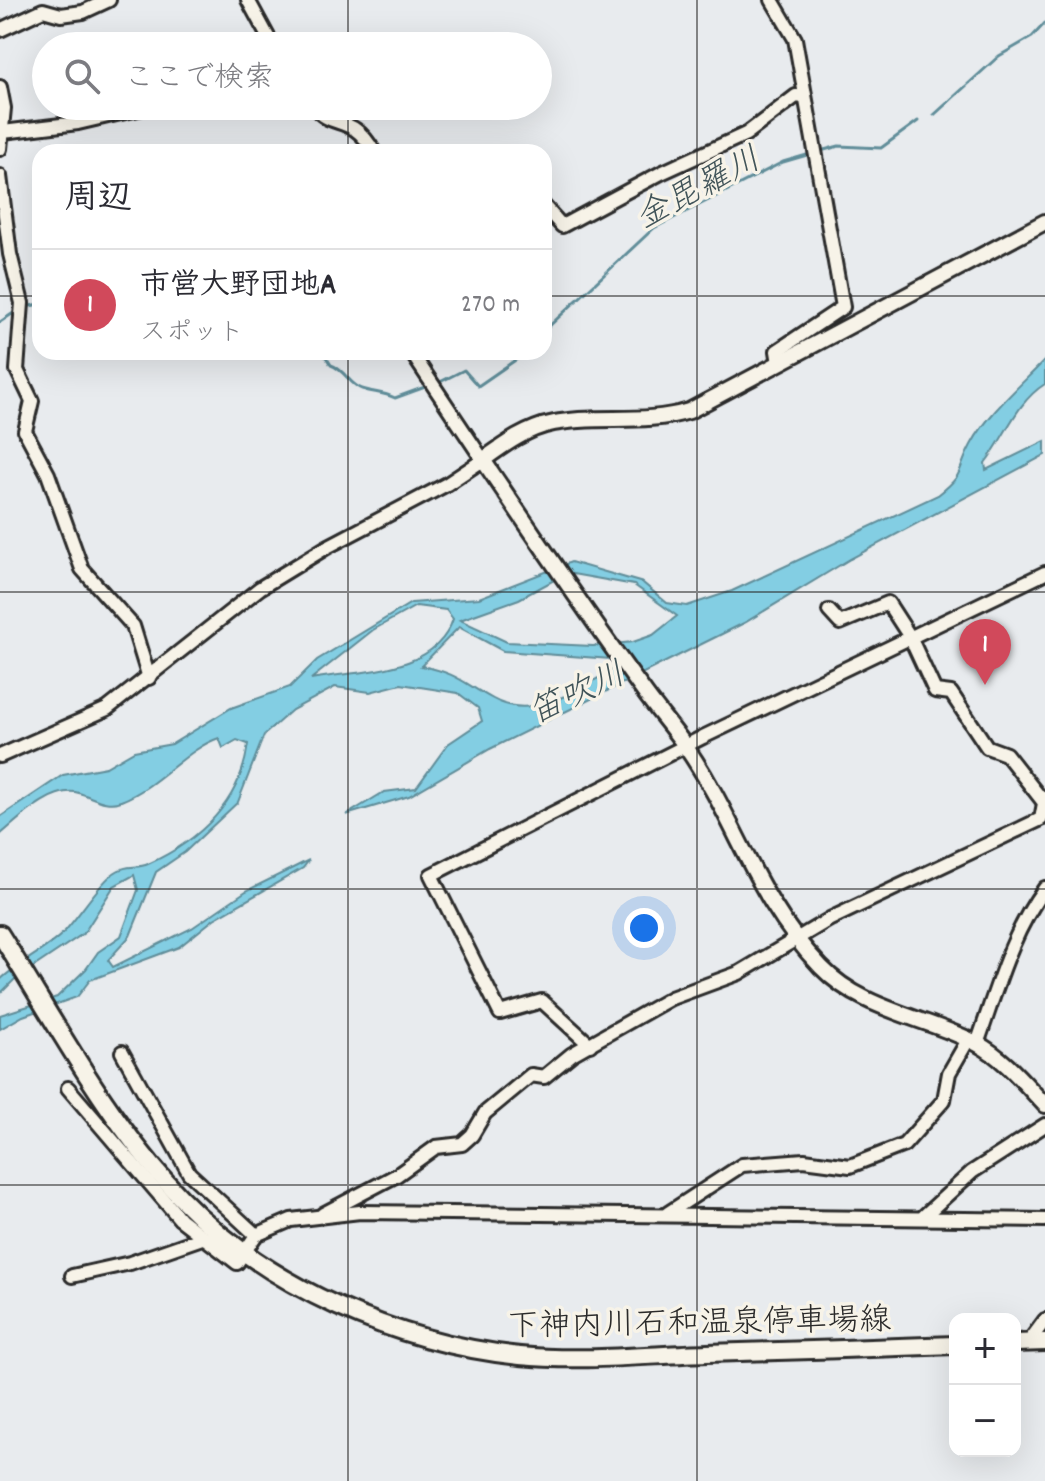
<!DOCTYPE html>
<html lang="ja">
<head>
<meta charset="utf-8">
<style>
	:root { --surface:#fff; --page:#f7f7f7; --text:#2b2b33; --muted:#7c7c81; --line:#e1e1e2; --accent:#d1495b }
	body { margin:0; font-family:Dekko,"Klee One",sans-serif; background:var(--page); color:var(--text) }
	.controls { position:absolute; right:24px; bottom:24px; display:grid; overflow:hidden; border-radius:16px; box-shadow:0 8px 32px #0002 }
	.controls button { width:72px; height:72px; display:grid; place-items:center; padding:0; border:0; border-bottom:2px solid var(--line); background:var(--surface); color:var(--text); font:40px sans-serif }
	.you { position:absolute; left:644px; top:928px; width:28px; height:28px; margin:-20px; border:6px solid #fff; border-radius:50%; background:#1a73e8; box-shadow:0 0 0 12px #1a73e833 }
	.badge { display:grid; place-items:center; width:52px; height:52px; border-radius:50%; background:var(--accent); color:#fff; font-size:26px; font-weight:700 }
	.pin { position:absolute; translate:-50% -66px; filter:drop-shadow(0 2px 4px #0008) }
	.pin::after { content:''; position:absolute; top:42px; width:28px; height:24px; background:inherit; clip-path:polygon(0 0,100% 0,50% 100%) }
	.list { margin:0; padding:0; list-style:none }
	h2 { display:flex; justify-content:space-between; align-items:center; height:104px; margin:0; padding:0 32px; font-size:34px }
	h2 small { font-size:26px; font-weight:400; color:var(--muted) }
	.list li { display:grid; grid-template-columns:52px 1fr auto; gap:24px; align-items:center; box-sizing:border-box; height:112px; padding:0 32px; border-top:2px solid var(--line) }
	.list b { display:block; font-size:30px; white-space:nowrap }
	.list p { margin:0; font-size:26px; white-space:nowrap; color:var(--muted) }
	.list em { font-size:26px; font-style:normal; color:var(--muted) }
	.icon { flex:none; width:44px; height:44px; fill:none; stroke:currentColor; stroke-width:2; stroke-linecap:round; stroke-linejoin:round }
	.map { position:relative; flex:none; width:1045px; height:1481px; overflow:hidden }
	.search { position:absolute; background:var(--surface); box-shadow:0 8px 32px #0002; left:32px; top:32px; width:520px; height:88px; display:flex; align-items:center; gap:20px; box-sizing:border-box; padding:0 28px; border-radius:44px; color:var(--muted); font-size:30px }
	.panel { position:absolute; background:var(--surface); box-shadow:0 8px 32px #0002; left:32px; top:144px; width:520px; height:216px; border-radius:24px }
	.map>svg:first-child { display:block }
	.water { fill:#83cee3; stroke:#608d99; stroke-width:2; fill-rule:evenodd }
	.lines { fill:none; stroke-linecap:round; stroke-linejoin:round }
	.stream { stroke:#608d99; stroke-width:3 }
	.minor-casing { stroke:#2b2b2b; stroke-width:18 }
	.tertiary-casing { stroke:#2b2b2b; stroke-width:20 }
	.secondary-casing { stroke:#2b2b2b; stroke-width:22 }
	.minor { stroke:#f7f3e8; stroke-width:12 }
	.tertiary { stroke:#f7f3e8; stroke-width:14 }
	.secondary { stroke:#f7f3e8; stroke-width:16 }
	.grid { fill:none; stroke:#2b2b2b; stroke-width:2; stroke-opacity:0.55 }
	.labels { text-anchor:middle; stroke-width:7; stroke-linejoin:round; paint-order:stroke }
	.street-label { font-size:32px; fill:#2b2b2b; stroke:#f7f3e8 }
	.water-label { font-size:34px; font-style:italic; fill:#415459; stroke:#f7f3e8 }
</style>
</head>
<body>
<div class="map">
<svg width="1045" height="1481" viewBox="0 0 1045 1481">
	<rect width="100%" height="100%" fill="#e8ebee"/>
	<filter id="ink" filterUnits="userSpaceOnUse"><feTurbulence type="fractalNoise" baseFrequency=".0125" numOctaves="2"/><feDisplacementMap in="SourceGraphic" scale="16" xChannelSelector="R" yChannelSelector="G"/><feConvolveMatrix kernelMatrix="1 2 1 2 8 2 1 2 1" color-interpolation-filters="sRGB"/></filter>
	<g filter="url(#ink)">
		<!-- water -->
		<path class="water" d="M1045 360V384C1016 402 1005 438 985 463L986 470 1045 441V455L850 559 746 622 490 749 409 796 346 815 384 792 416 788 448 744 482 721 478 708 458 693 401 684 370 692 335 687 292 710 264 735 238 802 185 852 156 872 130 936 108 960 113 967 192 928 246 891 309 860 303 868 214 919 179 947 90 980 77 997 23 1016 0 1029V1015L57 997 86 969 98 952 121 936 138 890 134 875 114 886 84 933 14 980 0 994V980C19 962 45 951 63 933 77 919 99 883 114 873 126 864 137 869 148 864 201 840 241 801 248 744L237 740 223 748 219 738C186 749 158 787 121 801 106 807 93 797 79 793 52 785 18 820 0 835V817L63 775 106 767 134 751 172 744 231 708 290 687 317 660 411 603 479 598 571 562 643 583 667 603 687 606 732 591 938 495C966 473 956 472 971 445 988 413 1020 386 1045 360ZM567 573 634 585 677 616 653 635 633 642 593 646 507 642 460 620 519 599ZM416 606 446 610 453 619C435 675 357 670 311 679L373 630ZM459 627 503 651 611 659 614 669C577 689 534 722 493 699 462 682 457 673 421 666Z"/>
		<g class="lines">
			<!-- stream -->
			<g class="stream">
				<polyline points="934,115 999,56 1032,37 1045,23"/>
				<polyline points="824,150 839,146 881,148 918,121"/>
				<polyline points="25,307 40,304"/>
				<polyline points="0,322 15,312"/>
				<polyline points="544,331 654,228 783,162 807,155"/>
				<path d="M323 352 331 365C344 369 350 385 362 389 374 393 383 392 395 398L425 387"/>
				<polyline points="438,383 464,370 478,386 527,352"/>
			</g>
			<!-- minor casing -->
			<g class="minor-casing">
				<g id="minor">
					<polyline points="248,0 273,46"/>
					<polyline points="772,0 795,39 843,307 777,351 779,363"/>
					<polyline points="0,30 43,10 61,15 83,12 109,0"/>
					<polyline points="0,87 4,108 0,149"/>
					<path d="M314 106C332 131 352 112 374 152"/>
					<polyline points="3,132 78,123 151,106"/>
					<polyline points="0,176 10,254 22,303 17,370 32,401 25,431 48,474 82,569 133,626 149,678"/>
					<polyline points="544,206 562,226 661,173 746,134 796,96 803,97"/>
					<polyline points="829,611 840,623 888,603 910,637 935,691 951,693 987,747 1006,754 1042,800"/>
					<polyline points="0,756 107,709 260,588 327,547 447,484 483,460 411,352"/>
					<path d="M977 1044C996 991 1011 933 1045 888"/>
					<polyline points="590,1045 542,1001 500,1013 431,875 703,737 1045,573"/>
					<polyline points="68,1088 180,1219 237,1263 256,1235 189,1173 122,1052"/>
					<polyline points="668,1213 742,1165 804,1160 850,1166 904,1145 944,1100 949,1073 968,1040"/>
					<polyline points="323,1214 397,1175 436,1147 462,1144 472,1135 485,1113 531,1075 544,1077 572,1054 671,998 739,973 830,919 1041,819 1045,798"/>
					<polyline points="924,1216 972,1172 1045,1125"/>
					<polyline points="256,1235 291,1220 360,1212 1045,1220"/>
					<polyline points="72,1276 130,1263 202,1238"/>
					<polyline points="1028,1343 1045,1320"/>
				</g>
			</g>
			<!-- tertiary casing -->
			<g class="tertiary-casing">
				<path id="tertiary" d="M1045 222 689 411C644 425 600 414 554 423 527 428 505 444 483 460 535 537 587 614 642 689 656 709 672 727 686 747 738 822 754 897 821 967 863 1011 927 1017 978 1044 1005 1059 1024 1083 1045 1105"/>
			</g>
			<!-- secondary casing -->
			<g class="secondary-casing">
				<g id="secondary">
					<path d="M0 934C56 1023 108 1122 181 1198 268 1288 397 1343 520 1356 582 1362 646 1355 707 1353 790 1351 872 1348 955 1345"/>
					<polyline points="1015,1343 1045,1342"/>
				</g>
			</g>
			<!-- minor -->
			<use href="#minor" class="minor"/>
			<!-- tertiary -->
			<use href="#tertiary" class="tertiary"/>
			<!-- secondary -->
			<use href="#secondary" class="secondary"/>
		</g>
	</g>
	<!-- grid -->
	<path class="grid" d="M348 0V46M697 0V1481M348 106V152M0 296H40M544 296H1045M348 352V1481M0 592H1045M0 889H1045M0 1185H1045"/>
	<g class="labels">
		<!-- street labels -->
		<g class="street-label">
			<text transform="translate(699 1321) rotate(-1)" y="11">下神内川石和温泉停車場線</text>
		</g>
		<!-- water labels -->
		<g class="water-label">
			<text transform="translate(697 186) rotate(-28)" y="12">金毘羅川</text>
			<text transform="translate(576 691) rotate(-25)" y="12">笛吹川</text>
		</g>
	</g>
</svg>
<div class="controls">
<button>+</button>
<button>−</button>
</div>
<div class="you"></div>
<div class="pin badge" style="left:985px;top:685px">1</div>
<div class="search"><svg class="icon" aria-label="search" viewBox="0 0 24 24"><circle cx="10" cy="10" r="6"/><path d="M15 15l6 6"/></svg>ここで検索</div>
<section class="panel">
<h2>周辺<small></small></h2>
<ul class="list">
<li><span class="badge">1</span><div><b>市営大野団地A</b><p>スポット</p></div><em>270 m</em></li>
</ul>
</section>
</div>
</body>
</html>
